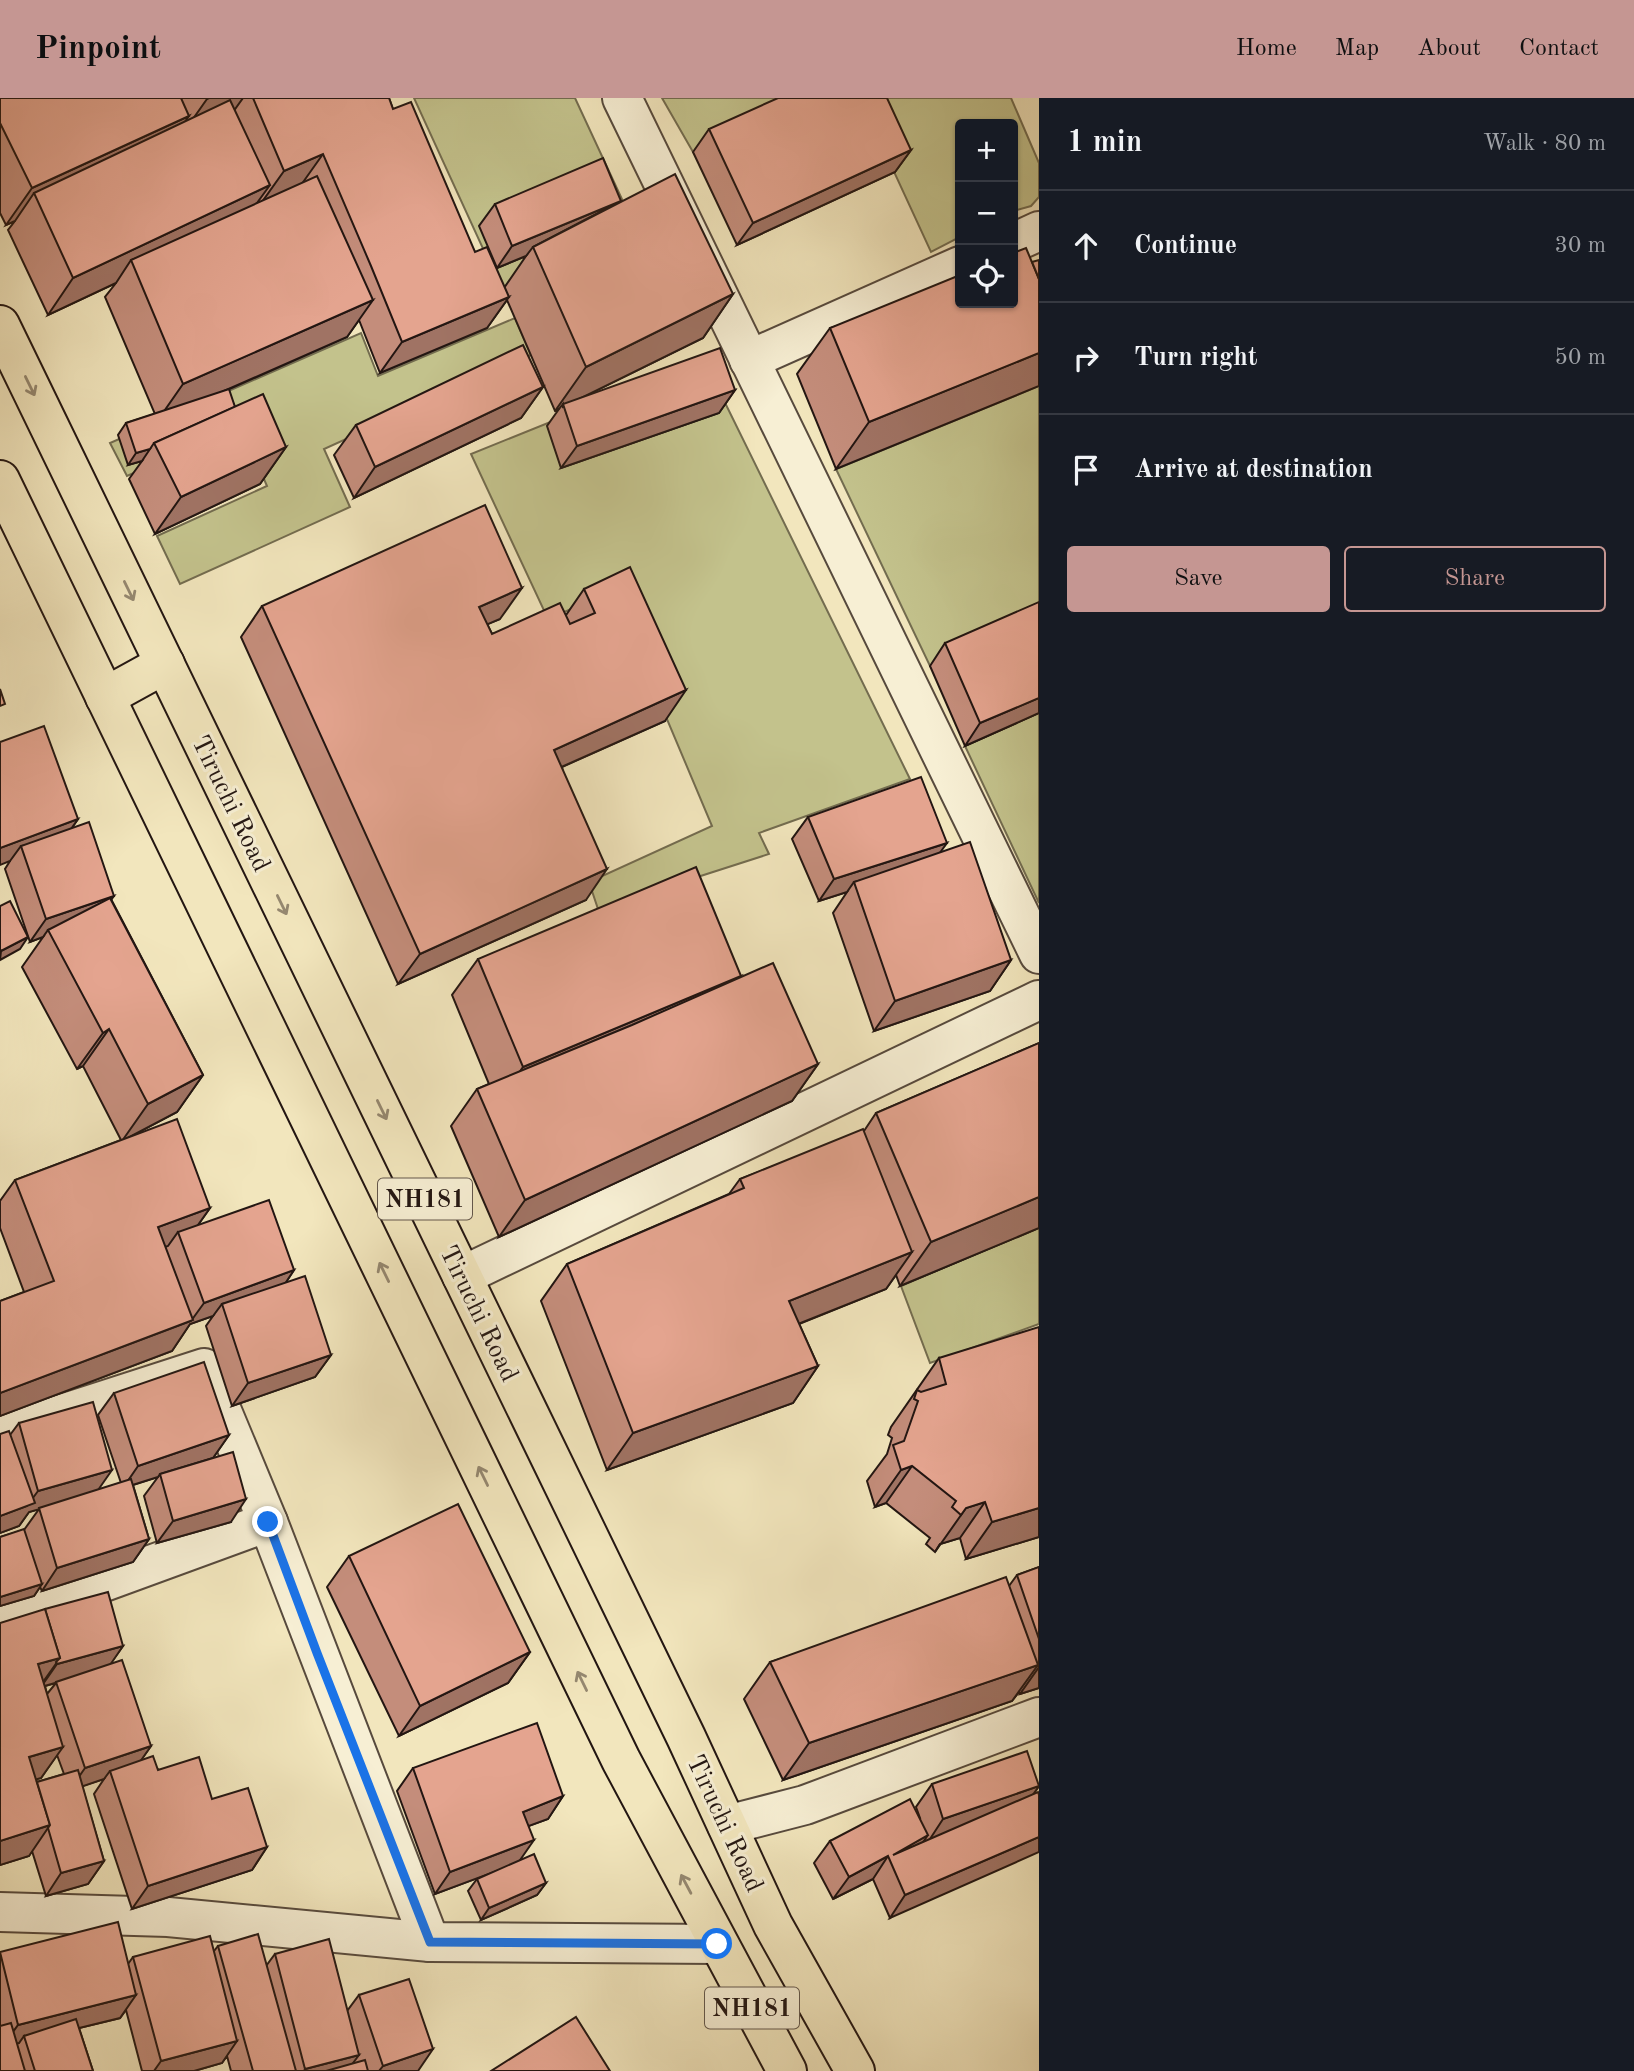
<!DOCTYPE html>
<html lang="en">
<head>
<meta charset="utf-8">
<style>
	:root { --surface:#171b24; --page:#20242c; --text:#f1f3f6; --muted:#9ea1a6; --line:#363941; --accent:#c59692 }
	body { margin:0; font-family:"Old Standard TT",serif; background:var(--page); color:var(--text) }
	.controls { position:absolute; right:21px; top:21px; display:grid; overflow:hidden; border-radius:7px; box-shadow:0 2px 5px #0004 }
	.controls button { width:63px; height:63px; display:grid; place-items:center; padding:0; border:0; border-bottom:2px solid var(--line); background:var(--surface); color:var(--text); font:35px sans-serif }
	.stop { position:absolute; width:21px; height:21px; margin:-16px; border:5px solid #1a73e8; border-radius:50%; background:#fff }
	.stop.end { background:#1a73e8; border-color:#fff; box-shadow:0 2px 7px #0008 }
	.list { margin:0; padding:0; list-style:none }
	h2 { display:flex; justify-content:space-between; align-items:center; height:91px; margin:0; padding:0 28px; font-size:30px }
	h2 small { font-size:23px; font-weight:400; color:var(--muted) }
	.list li { display:grid; grid-template-columns:46px 1fr auto; gap:21px; align-items:center; box-sizing:border-box; height:112px; padding:0 28px; border-top:2px solid var(--line) }
	.list b { display:block; font-size:26px; white-space:nowrap }
	.list em { font-size:23px; font-style:normal; color:var(--muted) }
	.actions { display:flex; gap:14px; padding:21px 28px }
	.actions a { flex:1; padding:16px 0; border:2px solid var(--accent); border-radius:7px; text-align:center; font-size:24px; color:var(--accent) }
	.actions .main { background:var(--accent); color:#111 }
	.icon { flex:none; width:38px; height:38px; fill:none; stroke:currentColor; stroke-width:2; stroke-linecap:round; stroke-linejoin:round }
	.map { position:relative; flex:none; width:1039px; height:1973px; overflow:hidden }
	header { display:flex; align-items:center; gap:42px; box-sizing:border-box; height:98px; padding:0 35px; background:var(--accent); color:#111 }
	header strong { font-size:33px }
	nav { display:flex; gap:38px; margin-inline-start:auto; font-size:24px }
	main { display:flex }
	aside { flex:1; background:var(--surface) }
	.map>svg:first-child { display:block }
	.green { fill:#c3c28c; stroke:#736c4f; stroke-width:2 }
	.lines { fill:none; stroke-linecap:round; stroke-linejoin:round }
	.street-casing { stroke:#574a3d; stroke-width:42 }
	.highway-casing { stroke:#231612; stroke-width:42 }
	.street { stroke:#f7efd4; stroke-width:38 }
	.highway { stroke:#f2e6bd; stroke-width:38 }
	.wall { fill:#c48d7b; stroke:#231612; stroke-width:2; fill-rule:evenodd }
	.shaded-wall { fill:#a07364; stroke:#231612; stroke-width:2 }
	.building { fill:#e4a48f; stroke:#231612; stroke-width:2 }
	.oneway { stroke:#958870 }
	.route { stroke:#1a73e8; stroke-width:9 }
	.labels { text-anchor:middle; stroke-width:6; stroke-linejoin:round; paint-order:stroke }
	.shield { fill:#f7efd4; stroke:#63574c; stroke-width:2 }
	.shield-label { font-size:24px; font-weight:bold; fill:#231612 }
	.street-label { font-size:26px; fill:#231612; stroke:#f7efd4 }
</style>
</head>
<body>
<header>
<strong>Pinpoint</strong>
<nav><a>Home</a><a>Map</a><a>About</a><a>Contact</a></nav>
</header>
<main>
<div class="map">
<svg width="1039" height="1973" viewBox="0 0 1039 1973">
	<rect width="100%" height="100%" fill="#f2e6bd"/>
	<filter id="stains"><feTurbulence type="fractalNoise" baseFrequency=".00286" numOctaves="4"/><feColorMatrix values="0 0 0 0 .2 0 0 0 0 .09 0 0 0 0 .02 0 0 0 .5 -.17"/></filter>
	<radialGradient id="worn" r=".72"><stop offset=".6" stop-color="#630" stop-opacity="0"/><stop offset="1" stop-color="#630" stop-opacity=".3"/></radialGradient>
	<!-- green -->
	<g class="green">
		<polygon points="414,0 575,0 634,127 502,192"/>
		<polygon points="662,0 812,0 693,54"/>
		<polygon points="860,0 1011,0 1039,65 1039,99 1031,108 1013,113 1013,26 960,26 960,139 931,154"/>
		<polygon points="515,220 531,257 324,351 350,409 180,486 157,438 267,388 241,328 127,378 110,345 361,235 378,278"/>
		<polygon points="704,262 910,681 759,735 769,756 598,811 589,784 712,728 613,493 548,521 471,356"/>
		<polygon points="1039,288 1039,520 930,568 836,371"/>
		<polygon points="1039,615 1039,805 965,648"/>
		<polygon points="1039,1129 1039,1226 930,1265 901,1188"/>
	</g>
	<g class="lines">
		<!-- street casing -->
		<g class="street-casing">
			<g id="street">
				<polyline points="622,0 1039,856"/>
				<polyline points="1013,145 1039,133"/>
				<polyline points="749,262 960,168"/>
				<polyline points="462,1178 1039,902"/>
				<polyline points="0,1336 204,1270 268,1424 430,1844"/>
				<polyline points="0,1522 268,1424"/>
				<polyline points="727,1727 805,1707 1039,1619"/>
				<polyline points="0,1814 168,1819 430,1844 717,1846"/>
			</g>
		</g>
		<!-- highway casing -->
		<g class="highway-casing">
			<g id="highway">
				<polyline points="0,227 686,1639 773,1827 855,1973"/>
				<polyline points="0,382 621,1662 787,1973"/>
				<polyline points="105,599 165,566"/>
			</g>
		</g>
		<!-- street -->
		<use href="#street" class="street"/>
		<!-- highway -->
		<use href="#highway" class="highway"/>
	</g>
	<!-- wall -->
	<g class="wall">
		<polygon points="0,0 389,0 393,11 475,154 504,190 526,158 497,170 479,128 495,106 621,103 733,196 703,240 585,298 735,292 719,315 561,370 547,328 559,311 555,313 507,202 487,230 380,275 359,222 347,239 227,292 235,309 286,349 260,386 155,436 129,381 142,363 128,367 118,337 126,325 155,316 105,199 116,185 48,217 8,132 15,123 6,127 0,115"/>
		<polygon points="709,31 911,52 895,74 737,147 693,54"/>
		<polygon points="1032,164 836,371 797,276 830,230"/>
		<polygon points="543,289 521,320 354,400 334,357 356,327"/>
		<polygon points="584,491 665,623 562,669 586,802 398,886 241,539 262,508 500,521 487,526 492,536 566,517"/>
		<polygon points="945,545 1039,615 965,648 930,568"/>
		<polygon points="0,644 78,721 71,731 111,801 203,977 177,1014 131,1038 210,1110 198,1127 294,1172 286,1184 331,1257 315,1279 232,1308 206,1228 213,1218 190,1226 172,1253 0,1318 0,1203 24,1194 0,1130 0,1103 15,1082 121,1042 83,968 77,971 22,869 43,839 30,844 5,771 10,763"/>
		<polygon points="808,719 940,755 1011,862 990,893 874,933 833,815 847,794 819,803 792,741"/>
		<polygon points="478,861 740,880 818,966 792,1003 499,1139 451,1028 477,991 489,986 452,897"/>
		<polygon points="1039,945 1039,1130 900,1188 896,1177 886,1191 799,1226 818,1268 793,1305 607,1372 541,1203 567,1166 729,1096 740,1081 864,1033 876,1015"/>
		<polygon points="939,1260 1039,1439 966,1461 960,1440 940,1446 935,1454 926,1446 930,1440 886,1405 875,1409 867,1383 887,1356 892,1340 888,1337 891,1329"/>
		<polygon points="114,1295 229,1337 213,1360 231,1424 157,1445 144,1398 158,1379 133,1387 149,1441 133,1464 42,1493 40,1489 34,1498 0,1508 0,1439 24,1432 39,1411 29,1414 19,1428 0,1435 0,1336 10,1337 19,1325 98,1392 121,1385 98,1317"/>
		<polygon points="349,1458 530,1554 508,1585 399,1638 327,1489"/>
		<polygon points="1039,1469 1039,1590 1020,1596 1019,1594 1012,1603 783,1682 744,1601 770,1564 1009,1488 1017,1477"/>
		<path d="M0 1525 123 1548 110 1566 151 1648 141 1662 212 1701 267 1749 252 1772 132 1811 94 1696 104 1681 82 1688 104 1763 88 1786 46 1798 32 1753 29 1758 0 1767ZM56 1585 47 1596 45 1588ZM57 1657 64 1676 37 1684 36 1681 41 1680Z"/>
		<polygon points="413,1670 563,1698 548,1721 528,1728 520,1763 546,1785 537,1797 481,1822 468,1793 477,1781 493,1774 435,1796 397,1693"/>
		<polygon points="932,1686 1039,1688 1034,1695 890,1820 873,1781 833,1801 814,1765 830,1743 920,1720 916,1709"/>
		<polygon points="218,1848 266,1868 275,1856 347,1913 359,1897 418,1973 231,1973 227,1958 222,1965 194,1973 142,1973 126,1912 120,1920 79,1930 93,1973 0,1973 0,1854 128,1866 133,1859 214,1853"/>
	</g>
	<!-- shaded-wall -->
	<g class="shaded-wall">
		<polygon points="209,0 243,0 228,21 176,45 207,1"/>
		<polygon points="189,18 163,55 34,95 15,123 6,127 32,90"/>
		<polygon points="911,52 895,74 737,147 753,125"/>
		<polygon points="323,56 301,87 262,104 284,73"/>
		<polygon points="270,87 244,123 131,162 116,185 48,217 73,180"/>
		<polygon points="621,103 533,149 526,158 497,170 512,148"/>
		<polygon points="733,196 703,240 563,309 563,306 559,311 555,313 586,269"/>
		<polygon points="509,199 487,230 380,275 402,244"/>
		<polygon points="373,202 347,239 158,322 183,286"/>
		<polygon points="1039,255 1039,288 836,371 869,324"/>
		<polygon points="543,289 521,320 354,400 375,369"/>
		<polygon points="735,292 719,315 561,370 577,348"/>
		<polygon points="286,349 260,386 155,436 181,399"/>
		<polygon points="150,351 142,363 128,367 136,355"/>
		<polygon points="522,490 500,521 458,539 479,509"/>
		<polygon points="686,592 665,623 532,682 554,652"/>
		<polygon points="1039,600 1039,615 965,648 980,625"/>
		<polygon points="78,721 62,744 21,748 10,763 0,767 0,750"/>
		<polygon points="947,745 931,767 854,784 847,794 819,803 834,781"/>
		<polygon points="607,771 586,802 398,886 420,856"/>
		<polygon points="114,798 98,820 48,832 43,839 30,844 46,821"/>
		<polygon points="28,839 20,851 0,862 1,853"/>
		<polygon points="1011,862 990,893 874,933 895,903"/>
		<polygon points="741,878 715,914 497,1006 523,969"/>
		<polygon points="109,931 83,968 77,971 103,935"/>
		<polygon points="818,966 792,1003 499,1139 525,1102"/>
		<polygon points="203,977 177,1014 122,1043 148,1006"/>
		<polygon points="1039,1099 1039,1130 900,1188 931,1144"/>
		<polygon points="210,1110 188,1141 178,1134 168,1148 136,1160 158,1129"/>
		<polygon points="912,1154 886,1191 763,1240 789,1203"/>
		<polygon points="294,1172 279,1195 222,1206 213,1218 190,1226 172,1253 0,1318 0,1295 191,1223 204,1205"/>
		<polygon points="331,1257 315,1279 232,1308 248,1285"/>
		<polygon points="818,1268 793,1305 607,1372 633,1335"/>
		<polygon points="229,1337 213,1360 160,1376 158,1379 123,1390 138,1368"/>
		<polygon points="912,1368 886,1405 875,1409 901,1372"/>
		<polygon points="112,1372 96,1395 29,1414 19,1428 0,1435 0,1418 27,1408 38,1393"/>
		<polygon points="246,1401 231,1424 157,1445 173,1423"/>
		<polygon points="985,1404 960,1440 940,1446 935,1454 966,1410"/>
		<polygon points="1039,1410 1039,1439 966,1461 992,1424"/>
		<polygon points="149,1441 133,1464 42,1493 57,1470"/>
		<polygon points="42,1486 34,1498 0,1508 0,1499"/>
		<polygon points="123,1548 108,1570 41,1589 57,1566"/>
		<polygon points="530,1554 508,1585 399,1638 420,1608"/>
		<polygon points="60,1560 38,1591 38,1566"/>
		<polygon points="1038,1567 1012,1603 783,1682 809,1645"/>
		<polygon points="1039,1569 1039,1590 1020,1596"/>
		<polygon points="151,1648 135,1671 110,1673 104,1681 69,1693 85,1670"/>
		<polygon points="63,1649 41,1680 8,1690 29,1659"/>
		<polygon points="1039,1688 1023,1711 928,1744 943,1721"/>
		<polygon points="563,1698 548,1721 507,1736 523,1714"/>
		<polygon points="50,1727 29,1758 0,1767 0,1743"/>
		<polygon points="928,1737 912,1760 893,1757"/>
		<polygon points="1039,1739 1039,1754 890,1820 905,1797"/>
		<polygon points="534,1742 518,1765 435,1796 450,1774"/>
		<polygon points="267,1749 252,1772 132,1811 148,1788"/>
		<polygon points="888,1758 873,1781 833,1801 849,1779"/>
		<polygon points="104,1763 88,1786 46,1798 61,1775"/>
		<polygon points="546,1785 537,1797 481,1822 489,1810"/>
		<polygon points="136,1897 120,1920 26,1943 24,1938 19,1945 2,1949 18,1927"/>
		<polygon points="237,1943 222,1965 194,1973 154,1973 161,1963"/>
		<polygon points="433,1951 418,1973 379,1973 383,1968"/>
		<polygon points="359,1957 347,1973 304,1973 305,1971"/>
	</g>
	<!-- building -->
	<g class="building">
		<polygon points="0,0 181,0 189,18 32,90 0,25"/>
		<polygon points="253,0 389,0 393,11 411,4 475,154 487,149 509,199 402,244 371,168 323,56 284,73"/>
		<polygon points="778,0 887,0 911,52 753,125 709,31"/>
		<polygon points="230,2 270,87 73,180 34,95"/>
		<polygon points="603,60 621,103 512,148 495,106"/>
		<polygon points="675,76 733,196 586,269 533,149"/>
		<polygon points="317,78 373,202 183,286 131,162"/>
		<polygon points="1026,150 1039,181 1039,255 869,324 830,230 960,177 960,205 1013,205 1013,155"/>
		<polygon points="1039,162 1039,181 1032,164"/>
		<polygon points="523,247 543,289 375,369 356,327"/>
		<polygon points="720,250 735,292 577,348 563,306"/>
		<polygon points="229,291 235,309 154,345 150,351 136,355 126,325"/>
		<polygon points="263,296 286,349 181,399 154,345"/>
		<polygon points="485,407 522,490 479,509 492,536 560,505 570,526 595,515 584,491 630,469 686,592 554,652 607,771 420,856 262,508"/>
		<polygon points="1039,504 1039,600 980,625 945,545"/>
		<polygon points="0,591 5,606 0,608"/>
		<polygon points="44,628 78,721 0,750 0,644"/>
		<polygon points="921,679 947,745 834,781 808,719"/>
		<polygon points="89,724 114,798 46,821 21,748"/>
		<polygon points="970,744 1011,862 895,903 854,784"/>
		<polygon points="696,769 741,878 523,969 478,861"/>
		<polygon points="110,800 203,977 148,1006 109,931 103,935 48,832"/>
		<polygon points="10,803 28,839 1,853 0,851 0,808"/>
		<polygon points="773,865 818,966 525,1102 477,991 632,927"/>
		<polygon points="1039,945 1039,1099 931,1144 876,1015"/>
		<polygon points="177,1021 210,1110 158,1129 193,1222 0,1295 0,1203 54,1183 15,1082"/>
		<polygon points="863,1031 912,1154 789,1203 818,1268 633,1335 567,1166 744,1090 740,1081"/>
		<polygon points="269,1102 294,1172 204,1205 178,1134"/>
		<polygon points="305,1178 331,1257 248,1285 222,1206"/>
		<polygon points="1039,1229 1039,1410 992,1424 985,1404 966,1410 961,1417 952,1409 956,1403 912,1368 901,1372 893,1347 904,1343 918,1303 914,1301 917,1292 921,1294 946,1286 939,1260"/>
		<polygon points="204,1264 229,1337 138,1368 114,1295"/>
		<polygon points="93,1304 112,1372 38,1393 19,1325"/>
		<polygon points="9,1333 35,1405 0,1418 0,1336"/>
		<polygon points="233,1354 246,1401 173,1423 160,1376"/>
		<polygon points="131,1381 149,1441 57,1470 39,1410"/>
		<polygon points="458,1406 530,1554 420,1608 349,1458"/>
		<polygon points="24,1431 42,1486 0,1499 0,1439"/>
		<polygon points="1039,1469 1039,1541 1017,1477"/>
		<polygon points="1006,1479 1038,1567 809,1645 770,1564"/>
		<polygon points="108,1494 123,1548 57,1566 56,1564 60,1560 45,1511"/>
		<polygon points="45,1511 60,1560 38,1566 63,1649 29,1659 50,1727 0,1743 0,1525"/>
		<polygon points="122,1562 151,1648 85,1670 56,1584"/>
		<polygon points="537,1625 563,1698 523,1714 534,1742 450,1774 413,1670"/>
		<polygon points="1027,1653 1039,1688 943,1721 932,1686"/>
		<polygon points="153,1658 158,1672 199,1659 212,1701 248,1690 267,1749 148,1788 110,1673"/>
		<polygon points="78,1672 104,1763 61,1775 48,1730 50,1727 37,1684"/>
		<polygon points="1038,1694 1039,1697 1039,1739 905,1797 888,1758 849,1779 830,1743 910,1701 928,1737 893,1757"/>
		<polygon points="534,1756 546,1785 489,1810 477,1781"/>
		<polygon points="118,1824 136,1897 18,1927 0,1854"/>
		<polygon points="258,1836 296,1973 253,1973 218,1848"/>
		<polygon points="210,1838 237,1943 161,1963 133,1859"/>
		<polygon points="329,1841 359,1957 305,1971 275,1856"/>
		<polygon points="409,1881 433,1951 383,1968 359,1897"/>
		<polygon points="576,1919 610,1973 491,1973"/>
		<polygon points="76,1921 93,1973 35,1973 24,1938"/>
		<polygon points="11,1925 25,1973 0,1973 0,1928"/>
		<polygon points="365,1962 368,1973 326,1973"/>
	</g>
	<!-- one-way arrows -->
	<defs><path id="oneway-shaft" d="M-6 0H5M1.5-3L5.5 0L1.5 3" fill="none" stroke-width="1.6" stroke-linecap="round" stroke-linejoin="round" transform="scale(1.75)"/></defs>
	<g class="oneway">
		<use href="#oneway-shaft" transform="translate(30 288) rotate(64)"/>
		<use href="#oneway-shaft" transform="translate(129 493) rotate(64)"/>
		<use href="#oneway-shaft" transform="translate(282 807) rotate(64)"/>
		<use href="#oneway-shaft" transform="translate(382 1012) rotate(64)"/>
		<use href="#oneway-shaft" transform="translate(384 1174) rotate(-116)"/>
		<use href="#oneway-shaft" transform="translate(483 1378) rotate(-116)"/>
		<use href="#oneway-shaft" transform="translate(582 1583) rotate(-116)"/>
		<use href="#oneway-shaft" transform="translate(686 1786) rotate(-118)"/>
	</g>
	<g class="lines">
		<!-- route -->
		<polyline class="route" points="268,1424 317,1555 430,1844 717,1846"/>
	</g>
	<g class="labels">
		<!-- shield labels -->
		<g class="shield">
			<rect x="378" y="1080.5" width="94" height="41" rx="5"/>
			<rect x="705" y="1889.5" width="94" height="41" rx="5"/>
		</g>
		<g class="shield-label">
			<text x="425" y="1109">NH181</text>
			<text x="752" y="1918">NH181</text>
		</g>
		<!-- street labels -->
		<g class="street-label">
			<text transform="translate(232 705) rotate(64)" y="9">Tiruchi Road</text>
			<text transform="translate(480 1215) rotate(64)" y="9">Tiruchi Road</text>
			<text transform="translate(726 1725) rotate(65)" y="9">Tiruchi Road</text>
		</g>
	</g>
	<rect width="100%" height="100%" filter="url(#stains)"/>
	<rect width="100%" height="100%" fill="url(#worn)"/>
</svg>
<div class="controls">
<button>+</button>
<button>−</button>
<button><svg class="icon" aria-label="locate" viewBox="0 0 24 24"><circle cx="12" cy="12" r="6"/><path d="M12 2v4M12 18v4M2 12h4M18 12h4"/></svg></button>
</div>
<div class="stop" style="left:717px;top:1846px"></div>
<div class="stop end" style="left:268px;top:1424px"></div>
</div>
<aside>
<h2>1 min<small>Walk · 80 m</small></h2>
<ul class="list">
<li><svg class="icon" aria-label="ahead" viewBox="0 0 24 24"><path d="M12 20V5M6 11l6-6 6 6"/></svg><div><b>Continue</b></div><em>30 m</em></li>
<li><svg class="icon" aria-label="right" viewBox="0 0 24 24"><path d="M7 20v-9h11M14 6l5 5-5 5"/></svg><div><b>Turn right</b></div><em>50 m</em></li>
<li><svg class="icon" aria-label="arrive" viewBox="0 0 24 24"><path d="M6 21V4h12l-3 4 3 4H6"/></svg><div><b>Arrive at destination</b></div></li>
</ul>
<div class="actions"><a class="main">Save</a><a>Share</a></div>
</aside>
</main>
</body>
</html>
